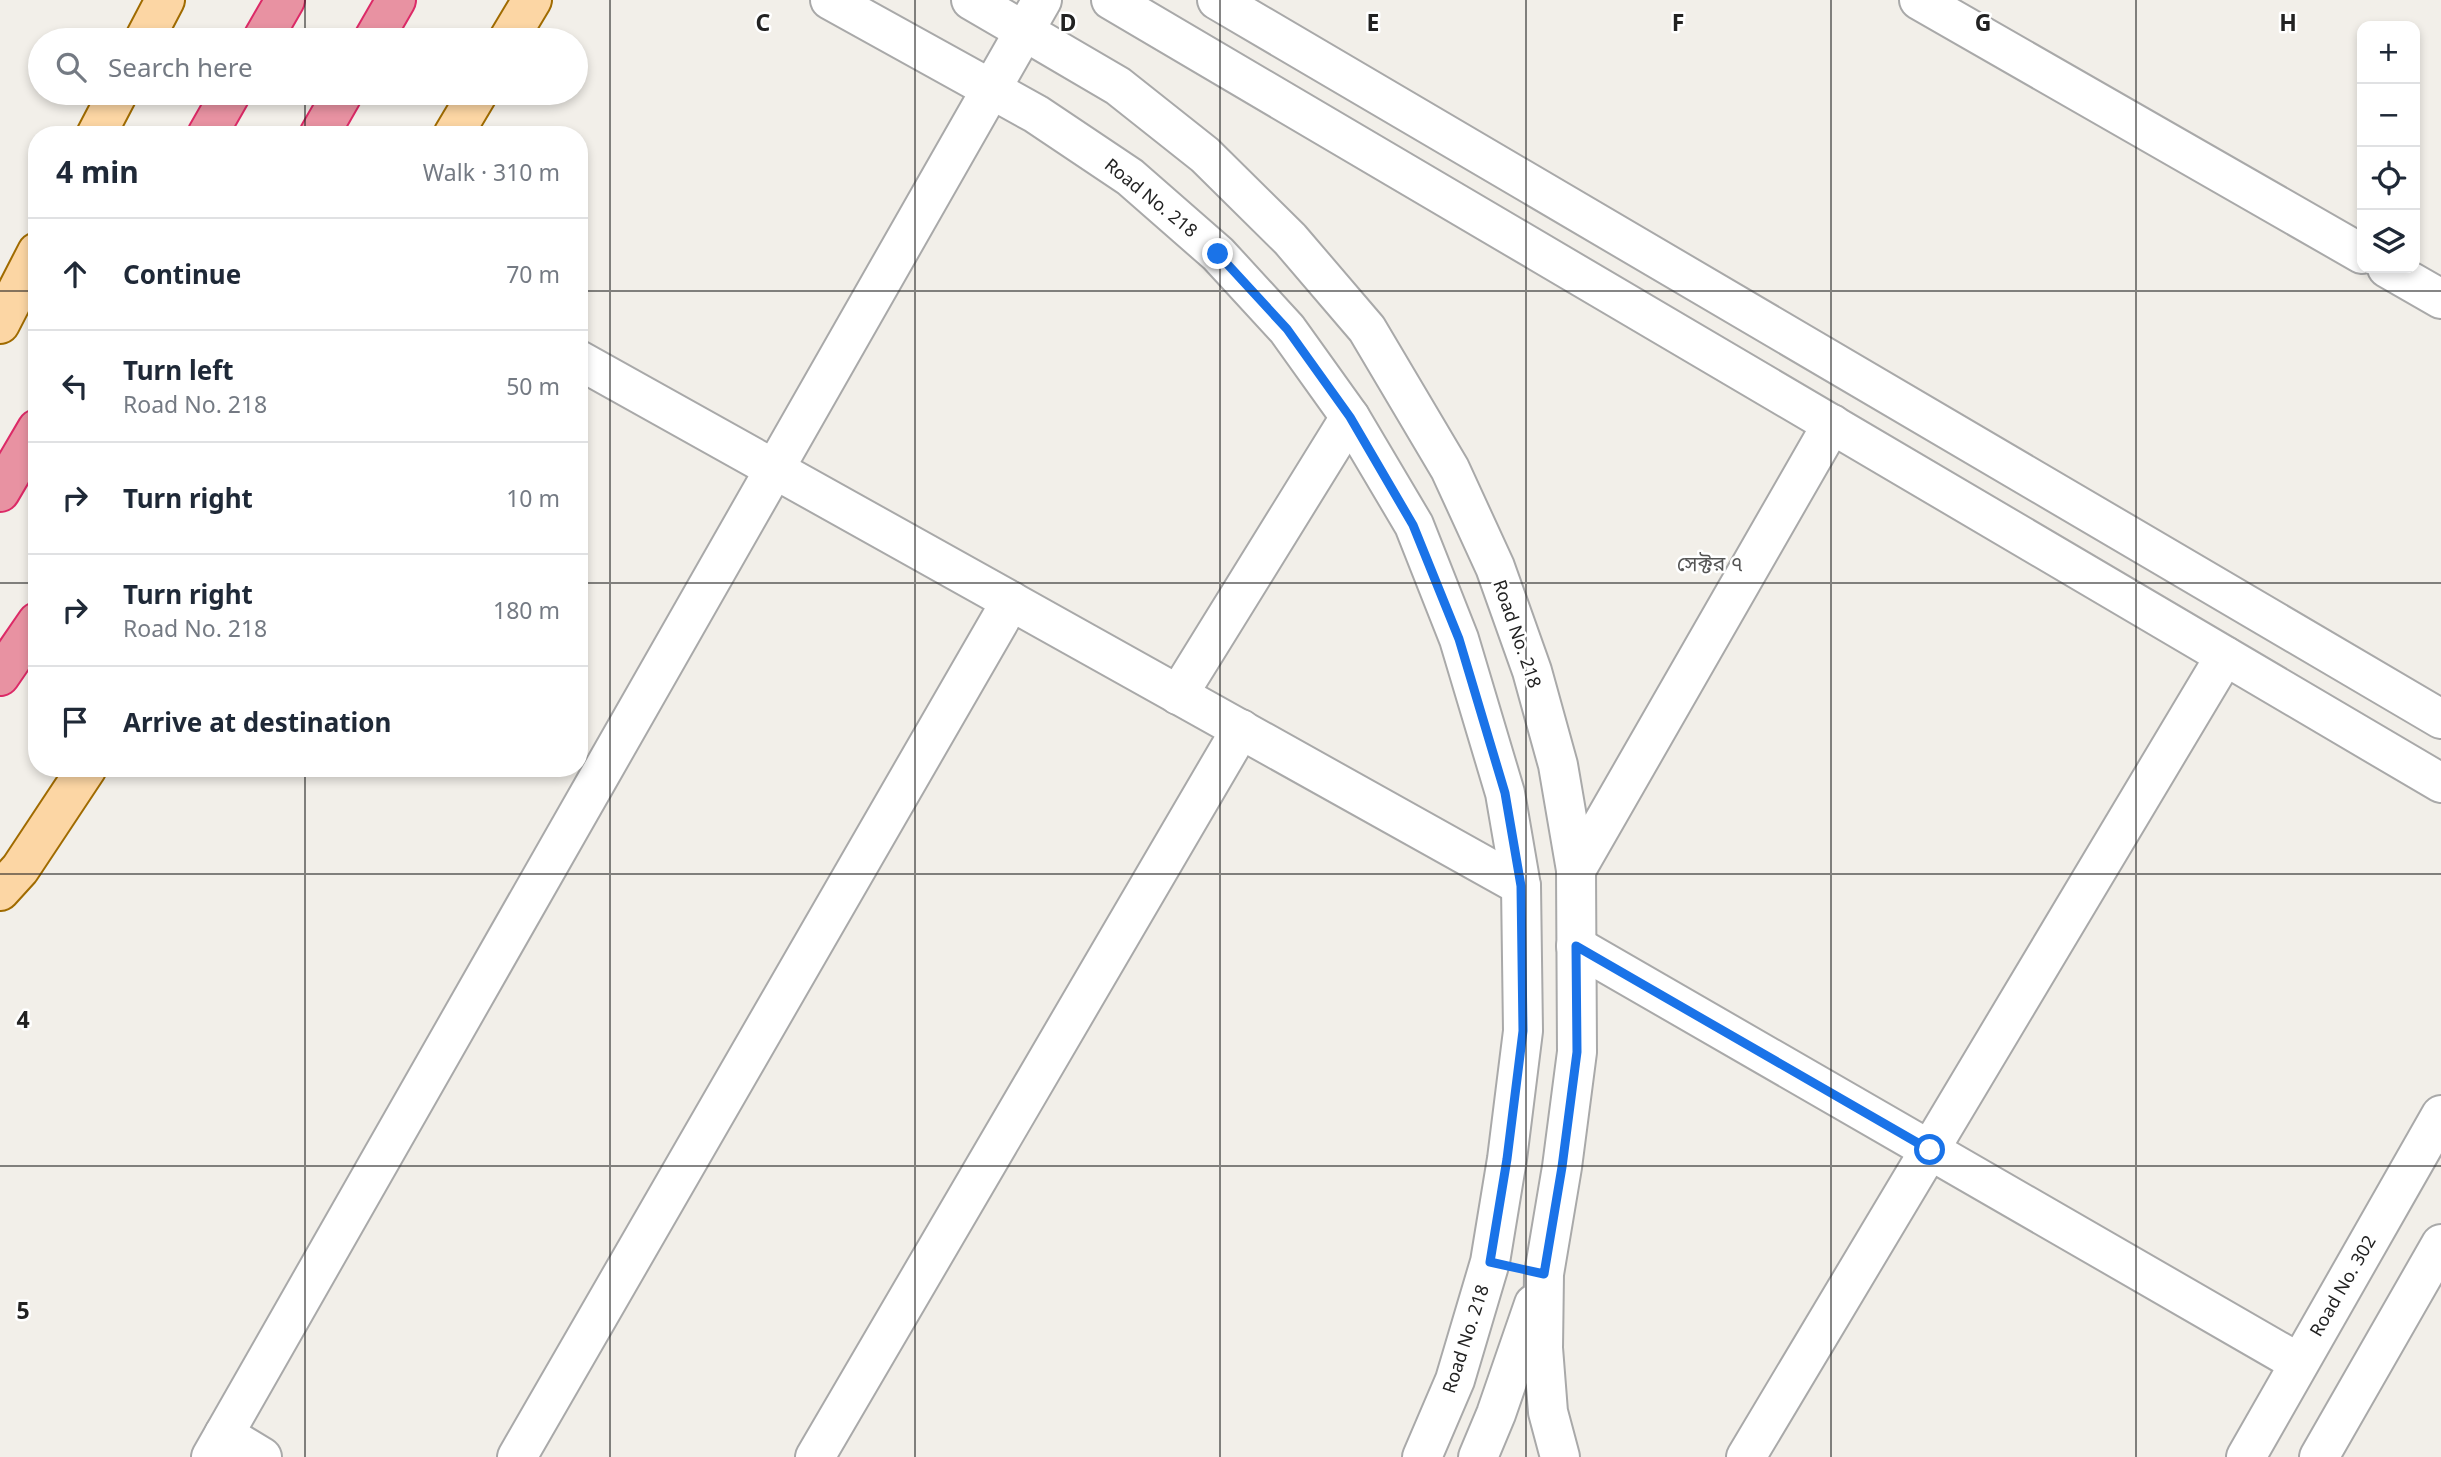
<!DOCTYPE html>
<html lang="en">
<head>
<meta charset="utf-8">
<style>
	:root { --surface:#fff; --page:#f6f6f7; --text:#1f2937; --muted:#747a83; --line:#e0e1e3 }
	body { margin:0; font-family:"Noto Sans","Noto Sans Bengali",sans-serif; background:var(--page); color:var(--text) }
	.controls { position:absolute; right:21px; top:21px; display:grid; overflow:hidden; border-radius:14px; box-shadow:0 4px 10px #0003 }
	.controls button { width:63px; height:63px; display:grid; place-items:center; padding:0; border:0; border-bottom:2px solid var(--line); background:var(--surface); color:var(--text); font:35px sans-serif }
	.stop { position:absolute; width:21px; height:21px; margin:-16px; border:5px solid #1a73e8; border-radius:50%; background:#fff }
	.stop.end { background:#1a73e8; border-color:#fff; box-shadow:0 2px 7px #0008 }
	.list { margin:0; padding:0; list-style:none }
	h2 { display:flex; justify-content:space-between; align-items:center; height:91px; margin:0; padding:0 28px; font-size:30px }
	h2 small { font-size:23px; font-weight:400; color:var(--muted) }
	.list li { display:grid; grid-template-columns:46px 1fr auto; gap:21px; align-items:center; box-sizing:border-box; height:112px; padding:0 28px; border-top:2px solid var(--line) }
	.list b { display:block; font-size:26px; white-space:nowrap }
	.list p { margin:0; font-size:23px; white-space:nowrap; color:var(--muted) }
	.list em { font-size:23px; font-style:normal; color:var(--muted) }
	.icon { flex:none; width:38px; height:38px; fill:none; stroke:currentColor; stroke-width:2; stroke-linecap:round; stroke-linejoin:round }
	.map { position:relative; flex:none; width:2441px; height:1457px; overflow:hidden }
	.search { position:absolute; background:var(--surface); box-shadow:0 4px 10px #0003; left:28px; top:28px; width:560px; height:77px; display:flex; align-items:center; gap:18px; box-sizing:border-box; padding:0 24px; border-radius:38px; color:var(--muted); font-size:26px }
	.panel { position:absolute; background:var(--surface); box-shadow:0 4px 10px #0003; left:28px; top:126px; width:560px; height:651px; border-radius:28px }
	.map>svg:first-child { display:block }
	.lines { fill:none; stroke-linecap:round; stroke-linejoin:round }
	.minor-casing { stroke:#a9a9a9; stroke-width:42 }
	.major-casing { stroke:#a06b00; stroke-width:42 }
	.highway-casing { stroke:#dc2a67; stroke-width:42 }
	.minor { stroke:#fff; stroke-width:38 }
	.major { stroke:#fcd6a4; stroke-width:38 }
	.highway { stroke:#e892a2; stroke-width:38 }
	.route { stroke:#1a73e8; stroke-width:9 }
	.grid { fill:none; stroke:#222; stroke-width:2; stroke-opacity:0.55 }
	.labels { text-anchor:middle; stroke-width:5; stroke-linejoin:round; paint-order:stroke }
	.street-label { font-size:18px; fill:#222; stroke:#fff }
	.quarter-label { font-size:21px; fill:#555; stroke:#fff }
	.grid-label { font-size:23px; text-anchor:middle; font-weight:bold; fill:#222; stroke:#fff; stroke-width:5; stroke-linejoin:round; paint-order:stroke }
</style>
</head>
<body>
<div class="map">
<svg width="2441" height="1457" viewBox="0 0 2441 1457">
	<rect width="100%" height="100%" fill="#f2efe9"/>
	<g class="lines">
		<!-- minor casing -->
		<g class="minor-casing">
			<g id="minor">
				<polyline points="830,0 1036,114 1130,177 1218,254 1287,329 1350,417 1414,525 1459,639 1505,793 1521,886 1523,1031 1507,1159 1490,1262 1455,1380 1422,1457"/>
				<polyline points="971,0 1118,86 1205,155 1290,239 1367,329 1450,469 1495,567 1532,671 1558,765 1576,870 1577,1052 1562,1167 1544,1274 1543,1348 1548,1412 1560,1457"/>
				<polyline points="1111,0 2441,783"/>
				<polyline points="1217,0 2441,719"/>
				<polyline points="1919,0 2362,254"/>
				<polyline points="2387,268 2441,299"/>
				<polyline points="579,360 1521,886"/>
				<polyline points="1178,695 1350,417"/>
				<polyline points="1576,870 1832,424"/>
				<polyline points="1576,946 2299,1363"/>
				<polyline points="224,1434 262,1457"/>
				<polyline points="211,1457 1042,0"/>
				<polyline points="517,1457 1011,601"/>
				<polyline points="815,1457 1241,729"/>
				<polyline points="1478,1457 1496,1414 1534,1304"/>
				<polyline points="1746,1457 2225,656"/>
				<polyline points="2246,1457 2441,1115"/>
				<polyline points="2319,1457 2441,1244"/>
			</g>
		</g>
		<!-- major casing -->
		<g class="major-casing">
			<g id="major">
				<polyline points="144,40 165,0"/>
				<polyline points="508,40 532,0"/>
				<polyline points="96,135 118,93"/>
				<polyline points="453,135 478,93"/>
				<polyline points="0,324 37,252"/>
				<polyline points="0,891 20,869 87,768"/>
			</g>
		</g>
		<!-- highway casing -->
		<g class="highway-casing">
			<g id="highway">
				<polyline points="262,40 285,0"/>
				<polyline points="373,40 396,0"/>
				<polyline points="207,135 231,93"/>
				<polyline points="319,135 343,93"/>
				<polyline points="0,492 37,429"/>
				<polyline points="0,676 37,622"/>
			</g>
		</g>
		<!-- minor -->
		<use href="#minor" class="minor"/>
		<!-- major -->
		<use href="#major" class="major"/>
		<!-- highway -->
		<use href="#highway" class="highway"/>
	</g>
	<g class="lines">
		<!-- route -->
		<polyline class="route" points="1218,254 1287,329 1350,417 1413,525 1459,639 1505,793 1521,886 1523,1031 1507,1159 1490,1262 1544,1274 1562,1167 1577,1052 1576,946 1930,1150"/>
	</g>
	<!-- grid -->
	<path class="grid" d="M305 0V40M610 0V1457M915 0V1457M1220 0V1457M1526 0V1457M1831 0V1457M2136 0V1457M305 93V135M0 291H37M579 291H2441M0 583H37M579 583H2441M305 768V1457M0 874H2441M0 1166H2441"/>
	<g class="labels">
		<!-- street labels -->
		<g class="street-label">
			<text transform="translate(1151 198) rotate(39)" y="6">Road No. 218</text>
			<text transform="translate(1517 634) rotate(71)" y="6">Road No. 218</text>
			<text transform="translate(2343 1286) rotate(-60)" y="6">Road No. 302</text>
			<text transform="translate(1466 1339) rotate(-72)" y="6">Road No. 218</text>
		</g>
		<!-- quarter labels -->
		<g class="quarter-label">
			<text x="1710" y="571">সেক্টর ৭</text>
		</g>
	</g>
	<g class="grid-label">
		<text x="763" y="31">C</text>
		<text x="1068" y="31">D</text>
		<text x="1373" y="31">E</text>
		<text x="1678" y="31">F</text>
		<text x="1983" y="31">G</text>
		<text x="2288" y="31">H</text>
		<text x="23" y="1028">4</text>
		<text x="23" y="1319">5</text>
	</g>
</svg>
<div class="controls">
<button>+</button>
<button>−</button>
<button><svg class="icon" aria-label="locate" viewBox="0 0 24 24"><circle cx="12" cy="12" r="6"/><path d="M12 2v4M12 18v4M2 12h4M18 12h4"/></svg></button>
<button><svg class="icon" aria-label="layers" viewBox="0 0 24 24"><path d="M12 4l9 5-9 5-9-5zM3 14l9 5 9-5"/></svg></button>
</div>
<div class="stop" style="left:1930px;top:1150px"></div>
<div class="stop end" style="left:1218px;top:254px"></div>
<div class="search"><svg class="icon" aria-label="search" viewBox="0 0 24 24"><circle cx="10" cy="10" r="6"/><path d="M15 15l6 6"/></svg>Search here</div>
<section class="panel">
<h2>4 min<small>Walk · 310 m</small></h2>
<ul class="list">
<li><svg class="icon" aria-label="ahead" viewBox="0 0 24 24"><path d="M12 20V5M6 11l6-6 6 6"/></svg><div><b>Continue</b></div><em>70 m</em></li>
<li><svg class="icon" aria-label="left" viewBox="0 0 24 24"><path d="M17 20v-9H6M10 6l-5 5 5 5"/></svg><div><b>Turn left</b><p>Road No. 218</p></div><em>50 m</em></li>
<li><svg class="icon" aria-label="right" viewBox="0 0 24 24"><path d="M7 20v-9h11M14 6l5 5-5 5"/></svg><div><b>Turn right</b></div><em>10 m</em></li>
<li><svg class="icon" aria-label="right" viewBox="0 0 24 24"><path d="M7 20v-9h11M14 6l5 5-5 5"/></svg><div><b>Turn right</b><p>Road No. 218</p></div><em>180 m</em></li>
<li><svg class="icon" aria-label="arrive" viewBox="0 0 24 24"><path d="M6 21V4h12l-3 4 3 4H6"/></svg><div><b>Arrive at destination</b></div></li>
</ul>
</section>
</div>
</body>
</html>
